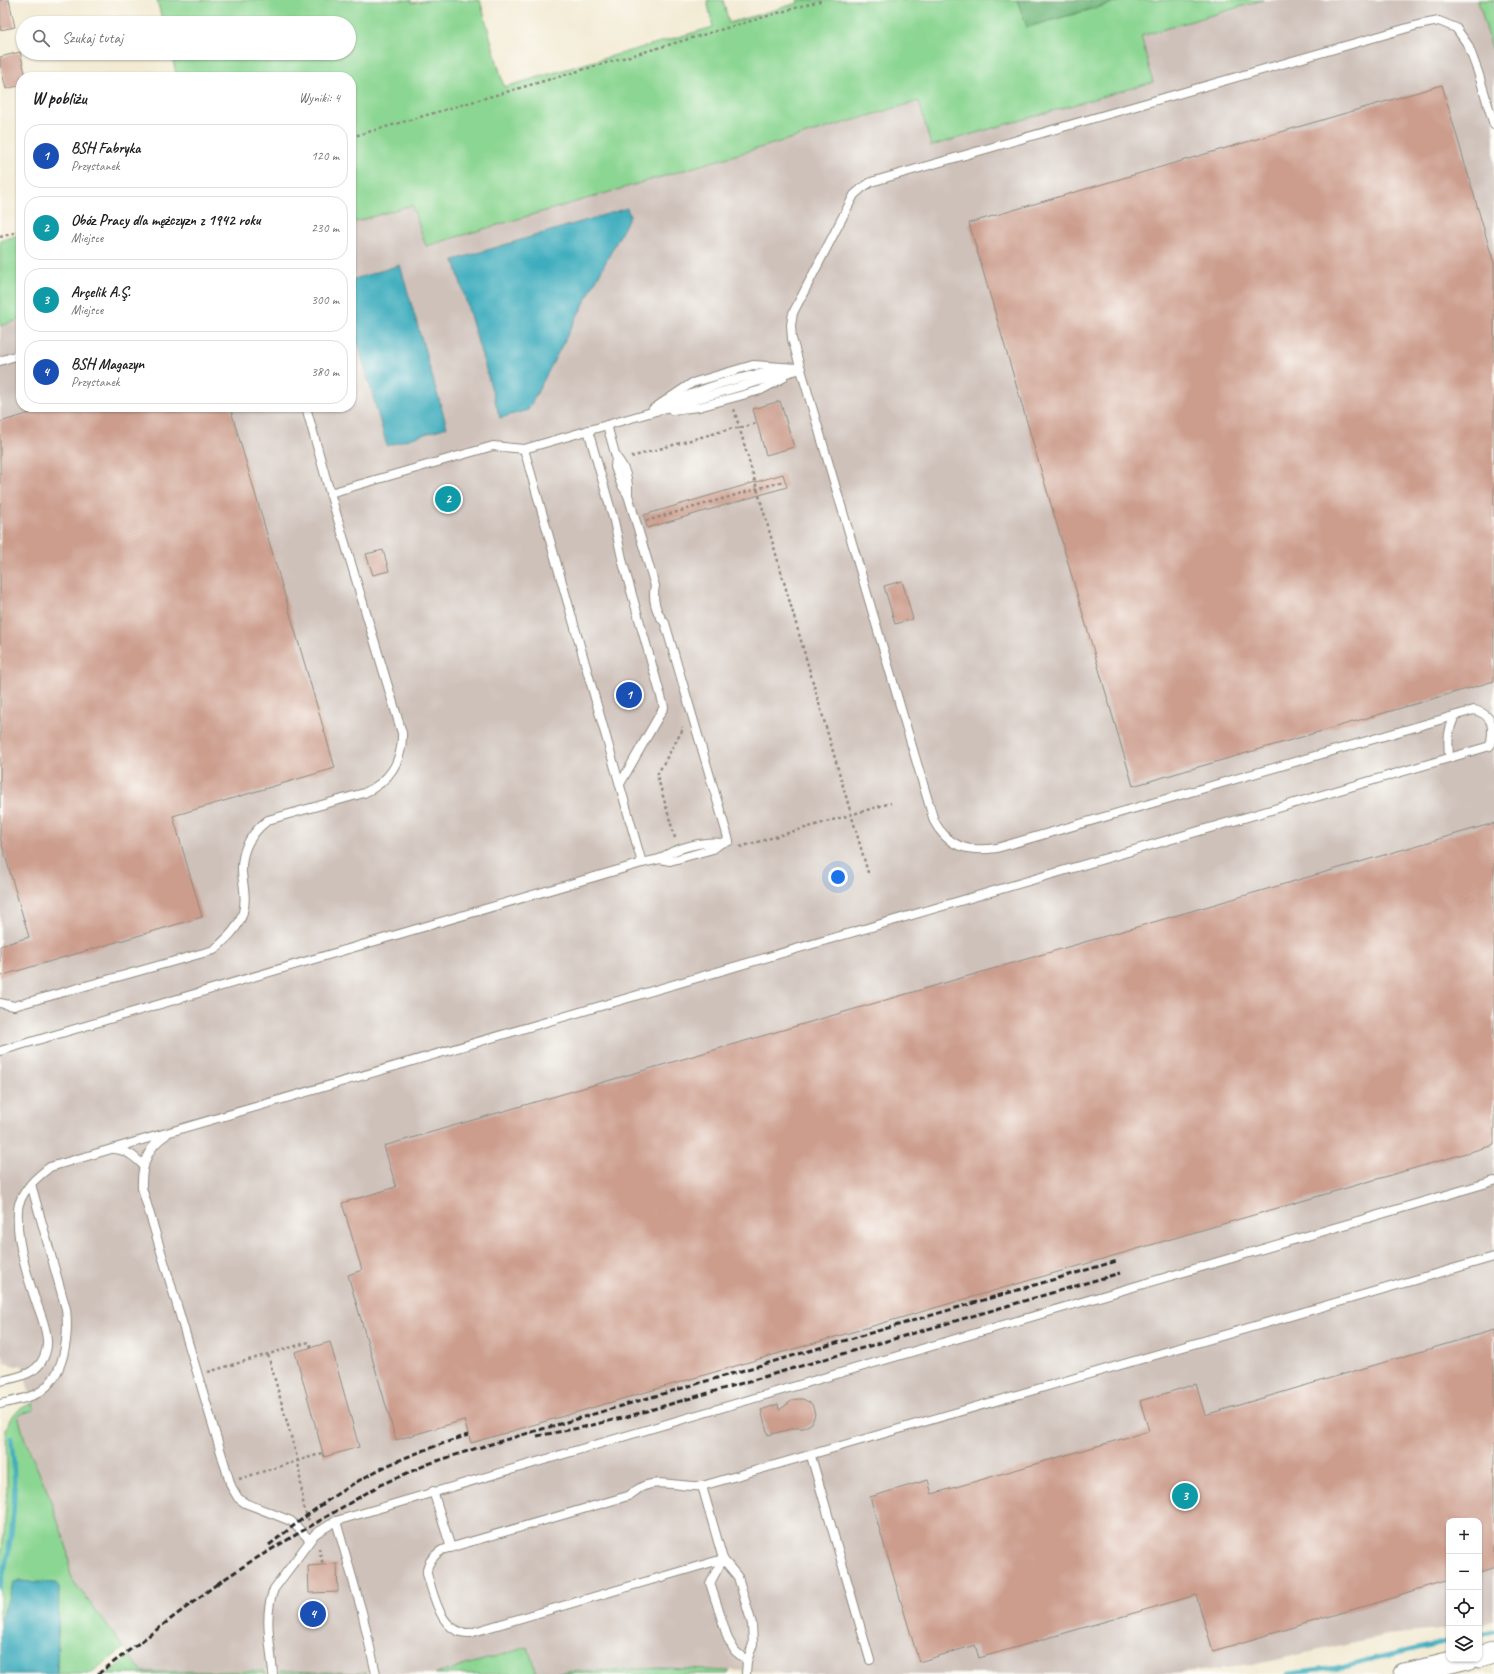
<!DOCTYPE html>
<html lang="pl">
<head>
<meta charset="utf-8">
<style>
	:root { --surface:#fff; --page:#f2f2f2; --text:#202124; --muted:#757577; --line:#e0e0e0; --accent:#1f6fb2 }
	body { margin:0; font-family:Caveat,sans-serif; background:var(--page); color:var(--text) }
	.controls { position:absolute; right:12px; bottom:12px; display:grid; overflow:hidden; border-radius:8px; box-shadow:0 1px 3px #0004 }
	.controls button { width:36px; height:36px; display:grid; place-items:center; padding:0; border:0; border-bottom:1px solid var(--line); background:var(--surface); color:var(--text); font:20px sans-serif }
	.you { position:absolute; left:838px; top:877px; width:14px; height:14px; margin:-10px; border:3px solid #fff; border-radius:50%; background:#1a73e8; box-shadow:0 0 0 6px #1a73e833 }
	.badge { display:grid; place-items:center; width:26px; height:26px; border-radius:50%; background:var(--accent); color:#fff; font-size:13px; font-weight:700 }
	.pin { position:absolute; translate:-50% -50%; border:2px solid #fff; box-shadow:0 1px 4px #0006 }
	.list { margin:0; padding:0; list-style:none }
	h2 { display:flex; justify-content:space-between; align-items:center; height:52px; margin:0; padding:0 16px; font-size:17px }
	h2 small { font-size:13px; font-weight:400; color:var(--muted) }
	.list li { display:grid; grid-template-columns:26px 1fr auto; gap:12px; align-items:center; box-sizing:border-box; height:64px; margin:0 8px 8px; padding:0 8px; border:1px solid var(--line); border-radius:16px }
	.list b { display:block; font-size:15px; white-space:nowrap }
	.list p { margin:0; font-size:13px; white-space:nowrap; color:var(--muted) }
	.list em { font-size:13px; font-style:normal; color:var(--muted) }
	.icon { flex:none; width:22px; height:22px; fill:none; stroke:currentColor; stroke-width:2; stroke-linecap:round; stroke-linejoin:round }
	.map { position:relative; flex:none; width:1494px; height:1674px; overflow:hidden }
	.search { position:absolute; background:var(--surface); box-shadow:0 1px 3px #0004; left:16px; top:16px; width:340px; height:44px; display:flex; align-items:center; gap:10px; box-sizing:border-box; padding:0 14px; border-radius:22px; color:var(--muted); font-size:15px }
	.panel { position:absolute; background:var(--surface); box-shadow:0 1px 3px #0004; left:16px; top:72px; width:340px; height:340px; border-radius:16px }
	.map>svg:first-child { display:block }
	.industrial { fill:#cec1ba }
	.green { fill:#8bd692; stroke:#5b805e }
	.forest { fill:#70b77c; stroke:#4e7154 }
	.water { fill:#40adbe; stroke:#366c74 }
	.lines { fill:none; stroke-linecap:round; stroke-linejoin:round }
	.stream { stroke:#40adbe; stroke-width:4.5 }
	.building { fill:#cc9d8d }
	.service-casing { stroke:#8e8a7f; stroke-width:10 }
	.tertiary-casing { stroke:#8e8a7f; stroke-width:23 }
	.path { stroke:#8e8a7f; stroke-width:2.5; stroke-dasharray:3 3; stroke-linecap:butt }
	.service { stroke:#fff; stroke-width:8 }
	.tertiary { stroke:#fff; stroke-width:21 }
	.rail { stroke:#2b2b2b; stroke-width:3; stroke-dasharray:6 3; stroke-linecap:butt }
</style>
</head>
<body>
<div class="map">
<svg width="1494" height="1674" viewBox="0 0 1494 1674">
	<rect width="100%" height="100%" fill="#fdfcf7"/>
	<filter id="ink" filterUnits="userSpaceOnUse"><feTurbulence type="fractalNoise" baseFrequency=".025" numOctaves="2"/><feDisplacementMap in="SourceGraphic" scale="8" xChannelSelector="R" yChannelSelector="G"/><feConvolveMatrix kernelMatrix="1 2 1 2 8 2 1 2 1" color-interpolation-filters="sRGB"/></filter>
	<filter id="wash" filterUnits="userSpaceOnUse"><feTurbulence type="fractalNoise" baseFrequency=".012" numOctaves="4" result="noise"/><feDisplacementMap in="SourceGraphic" scale="16" xChannelSelector="R" yChannelSelector="G"/><feGaussianBlur stdDeviation="0.9" result="paint"/><feColorMatrix in="noise" values="0 0 0 0 0 0 0 0 0 0 0 0 0 0 0 0 0 1.4 0 .05"/><feComposite in="paint" operator="in"/></filter>
	<g filter="url(#wash)">
		<rect width="100%" height="100%" fill="#f2ead3"/>
		<!-- industrial -->
		<polygon class="industrial" points="1263,0 1478,0 1494,55 1494,1620 1479,1625 1479,1521 1449,1521 1449,1629 1387,1635 1252,1665 1173,1674 781,1674 780,1672 666,1668 536,1673 528,1647 435,1674 239,1670 142,1672 71,1578 67,1548 25,1440 18,1415 34,1410 22,1365 16,1366 5,1363 0,1348 0,325 21,319 21,407 351,407 351,223 412,205 426,246 919,101 931,146 1153,82 1141,36"/>
		<!-- green -->
		<g class="green">
			<polygon points="157,0 411,0 412,3 428,0 480,0 504,87 713,27 707,0 723,0 729,23 798,3 797,0 1017,0 1028,27 1124,0 1263,0 1141,36 1153,82 931,146 919,101 426,246 412,205 351,223 351,77 177,77 171,53 349,53 349,23 163,23"/>
			<polygon points="1478,0 1494,0 1494,55"/>
			<polygon points="21,234 21,319 0,326 0,241"/>
			<polygon points="32,1403 34,1410 18,1415 25,1440 48,1493 67,1548 71,1578 124,1648 89,1674 57,1674 59,1587 14,1582 0,1623 0,1555 4,1535 7,1489 6,1429 14,1414 20,1409"/>
			<polygon points="528,1647 536,1673 666,1668 730,1671 729,1674 435,1674"/>
			<polygon points="130,1656 142,1672 265,1671 267,1674 106,1674"/>
			<polygon points="280,1671 367,1673 367,1674 280,1674"/>
		</g>
		<!-- forest -->
		<polygon class="forest" points="1017,0 1124,0 1027,27"/>
		<!-- water -->
		<g class="water">
			<polygon points="627,208 630,216 528,410 500,418 454,260"/>
			<polygon points="400,265 447,427 387,446 351,319 351,280"/>
			<polygon points="18,1581 56,1583 59,1587 57,1674 0,1674 0,1623 14,1582"/>
		</g>
		<g class="lines">
			<!-- stream -->
			<g class="stream">
				<path d="M0 1587C14 1539 18 1487 11 1438"/>
				<polyline points="1479,1634 1494,1631"/>
				<polyline points="1287,1674 1335,1668 1449,1641"/>
			</g>
		</g>
		<g id="blocks">
			<!-- building -->
			<g class="building">
				<polygon points="0,0 9,0 15,27 0,30"/>
				<polygon points="20,52 26,77 21,77 21,85 6,89 0,64 0,57"/>
				<polygon points="1442,85 1494,264 1494,681 1133,786 969,223"/>
				<polygon points="780,401 794,447 766,455 753,409"/>
				<polygon points="51,407 230,407 335,768 173,816 202,917 0,976 0,946 29,937 0,838 0,422"/>
				<polygon points="783,474 787,487 647,528 644,515"/>
				<polygon points="383,550 389,571 373,575 366,554"/>
				<polygon points="902,581 913,619 895,624 884,586"/>
				<polygon points="1494,823 1494,1145 471,1443 464,1420 396,1440 348,1275 362,1270 342,1203 396,1187 384,1146"/>
				<polygon points="1494,1330 1494,1568 1479,1573 1479,1521 1449,1521 1449,1581 1213,1651 1196,1595 979,1658 975,1645 919,1662 870,1497 928,1480 932,1494 1149,1431 1140,1401 1196,1384 1205,1415"/>
				<polygon points="330,1342 359,1447 324,1457 295,1352"/>
				<polygon points="798,1399 803,1399 812,1404 815,1414 812,1423 804,1428 794,1428 768,1435 761,1410 778,1404 779,1410 793,1400"/>
				<polygon points="337,1564 338,1592 309,1593 308,1566"/>
			</g>
		</g>
	</g>
	<g filter="url(#ink)">
		<use href="#blocks" fill-opacity="0" stroke="#8e8a7f" stroke-width="1"/>
		<g class="lines">
			<!-- service casing -->
			<g class="service-casing">
				<g id="service">
					<polyline points="0,361 21,354"/>
					<path d="M670 403C705 387 742 375 781 371"/>
					<polyline points="653,409 692,383 753,365 797,368"/>
					<polyline points="672,410 699,407 761,390 783,378"/>
					<path d="M607 425 616 457 615 467 621 484 628 495 655 586C652 599 656 613 665 623L729 841 721 843 713 849 670 861 660 859 642 863"/>
					<polyline points="588,430 614,521 623,563 664,707 620,784"/>
					<path d="M616 457C626 468 629 480 628 495"/>
					<polyline points="330,493 493,446 524,449"/>
					<path d="M1449 758C1448 741 1447 732 1455 716"/>
					<path d="M660 859C674 848 703 841 721 843"/>
					<path d="M0 1003 14 1006 214 950C226 939 239 928 243 912 247 898 243 886 242 872 241 850 251 833 268 820L364 793C389 782 403 761 402 733L330 493 306 407"/>
					<polyline points="0,1051 642,863 524,449 801,369"/>
					<path d="M166 1135C147 1147 141 1166 142 1188L231 1486 238 1498 245 1503 291 1521 310 1540"/>
					<path d="M114 1149C127 1150 135 1157 144 1166"/>
					<path d="M0 1381C10 1379 23 1377 32 1371 42 1365 48 1352 47 1340 46 1326 40 1312 35 1299 27 1276 20 1252 18 1228 18 1220 17 1211 19 1204 25 1187 37 1177 50 1167L1490 746C1494 728 1494 715 1474 710L997 848C968 852 949 848 934 821L792 339 791 325 793 313 854 195 862 188 871 182 1418 25 1439 21 1456 28 1468 45 1478 72 1494 125"/>
					<path d="M0 1404C12 1401 27 1399 38 1393 65 1377 69 1336 66 1309L31 1184"/>
					<polyline points="811,1456 870,1660"/>
					<path d="M702 1486C684 1488 662 1479 644 1486 638 1488 634 1493 628 1496L442 1550C433 1556 426 1563 427 1574 434 1595 440 1634 470 1633L723 1559"/>
					<polyline points="433,1491 451,1548"/>
					<polyline points="336,1521 362,1612 376,1674"/>
					<polyline points="723,1559 710,1583 728,1639 735,1651 747,1661"/>
					<path d="M273 1674C271 1647 263 1615 274 1589L315 1534 336 1521 1494 1181"/>
					<polyline points="746,1674 747,1661 753,1644 752,1624 738,1577 723,1559 702,1486 1494,1257"/>
				</g>
			</g>
			<!-- tertiary casing -->
			<g class="tertiary-casing">
				<g id="tertiary">
					<polyline points="1479,1656 1494,1652"/>
					<polyline points="1406,1674 1467,1659"/>
				</g>
			</g>
			<!-- path -->
			<g class="path">
				<polyline points="351,137 823,0"/>
				<polyline points="0,237 21,231"/>
				<polyline points="734,409 869,876"/>
				<polyline points="631,457 733,428 739,428 757,423"/>
				<polyline points="646,521 784,481"/>
				<polyline points="675,838 657,775 683,729 682,727"/>
				<polyline points="740,847 891,803"/>
				<polyline points="268,1355 298,1461 304,1509 310,1523"/>
				<polyline points="208,1372 309,1342 311,1347"/>
				<polyline points="239,1479 323,1453"/>
				<polyline points="319,1548 323,1565"/>
			</g>
			<!-- service -->
			<use href="#service" class="service"/>
			<!-- tertiary -->
			<use href="#tertiary" class="tertiary"/>
			<!-- rail -->
			<g class="rail">
				<polyline points="537,1436 584,1427 626,1417 1120,1273"/>
				<path d="M269 1545C301 1520 333 1494 369 1475 400 1458 435 1446 468 1435"/>
				<polyline points="217,1584 250,1562 380,1485 428,1464 474,1449 1117,1261"/>
				<polyline points="98,1674 221,1581"/>
			</g>
		</g>
	</g>
</svg>
<div class="controls">
<button>+</button>
<button>−</button>
<button><svg class="icon" aria-label="locate" viewBox="0 0 24 24"><circle cx="12" cy="12" r="6"/><path d="M12 2v4M12 18v4M2 12h4M18 12h4"/></svg></button>
<button><svg class="icon" aria-label="layers" viewBox="0 0 24 24"><path d="M12 4l9 5-9 5-9-5zM3 14l9 5 9-5"/></svg></button>
</div>
<div class="you"></div>
<div class="pin badge" style="left:629px;top:695px;background:#1a4fb4">1</div>
<div class="pin badge" style="left:448px;top:499px;background:#0f9aa8">2</div>
<div class="pin badge" style="left:1185px;top:1496px;background:#0f9aa8">3</div>
<div class="pin badge" style="left:313px;top:1614px;background:#1a4fb4">4</div>
<div class="search"><svg class="icon" aria-label="search" viewBox="0 0 24 24"><circle cx="10" cy="10" r="6"/><path d="M15 15l6 6"/></svg>Szukaj tutaj</div>
<section class="panel">
<h2>W pobliżu<small>Wyniki: 4</small></h2>
<ul class="list">
<li><span class="badge" style="background:#1a4fb4">1</span><div><b>BSH Fabryka</b><p>Przystanek</p></div><em>120 m</em></li>
<li><span class="badge" style="background:#0f9aa8">2</span><div><b>Obóz Pracy dla mężczyzn z 1942 roku</b><p>Miejsce</p></div><em>230 m</em></li>
<li><span class="badge" style="background:#0f9aa8">3</span><div><b>Arçelik A.Ş.</b><p>Miejsce</p></div><em>300 m</em></li>
<li><span class="badge" style="background:#1a4fb4">4</span><div><b>BSH Magazyn</b><p>Przystanek</p></div><em>380 m</em></li>
</ul>
</section>
</div>
</body>
</html>
